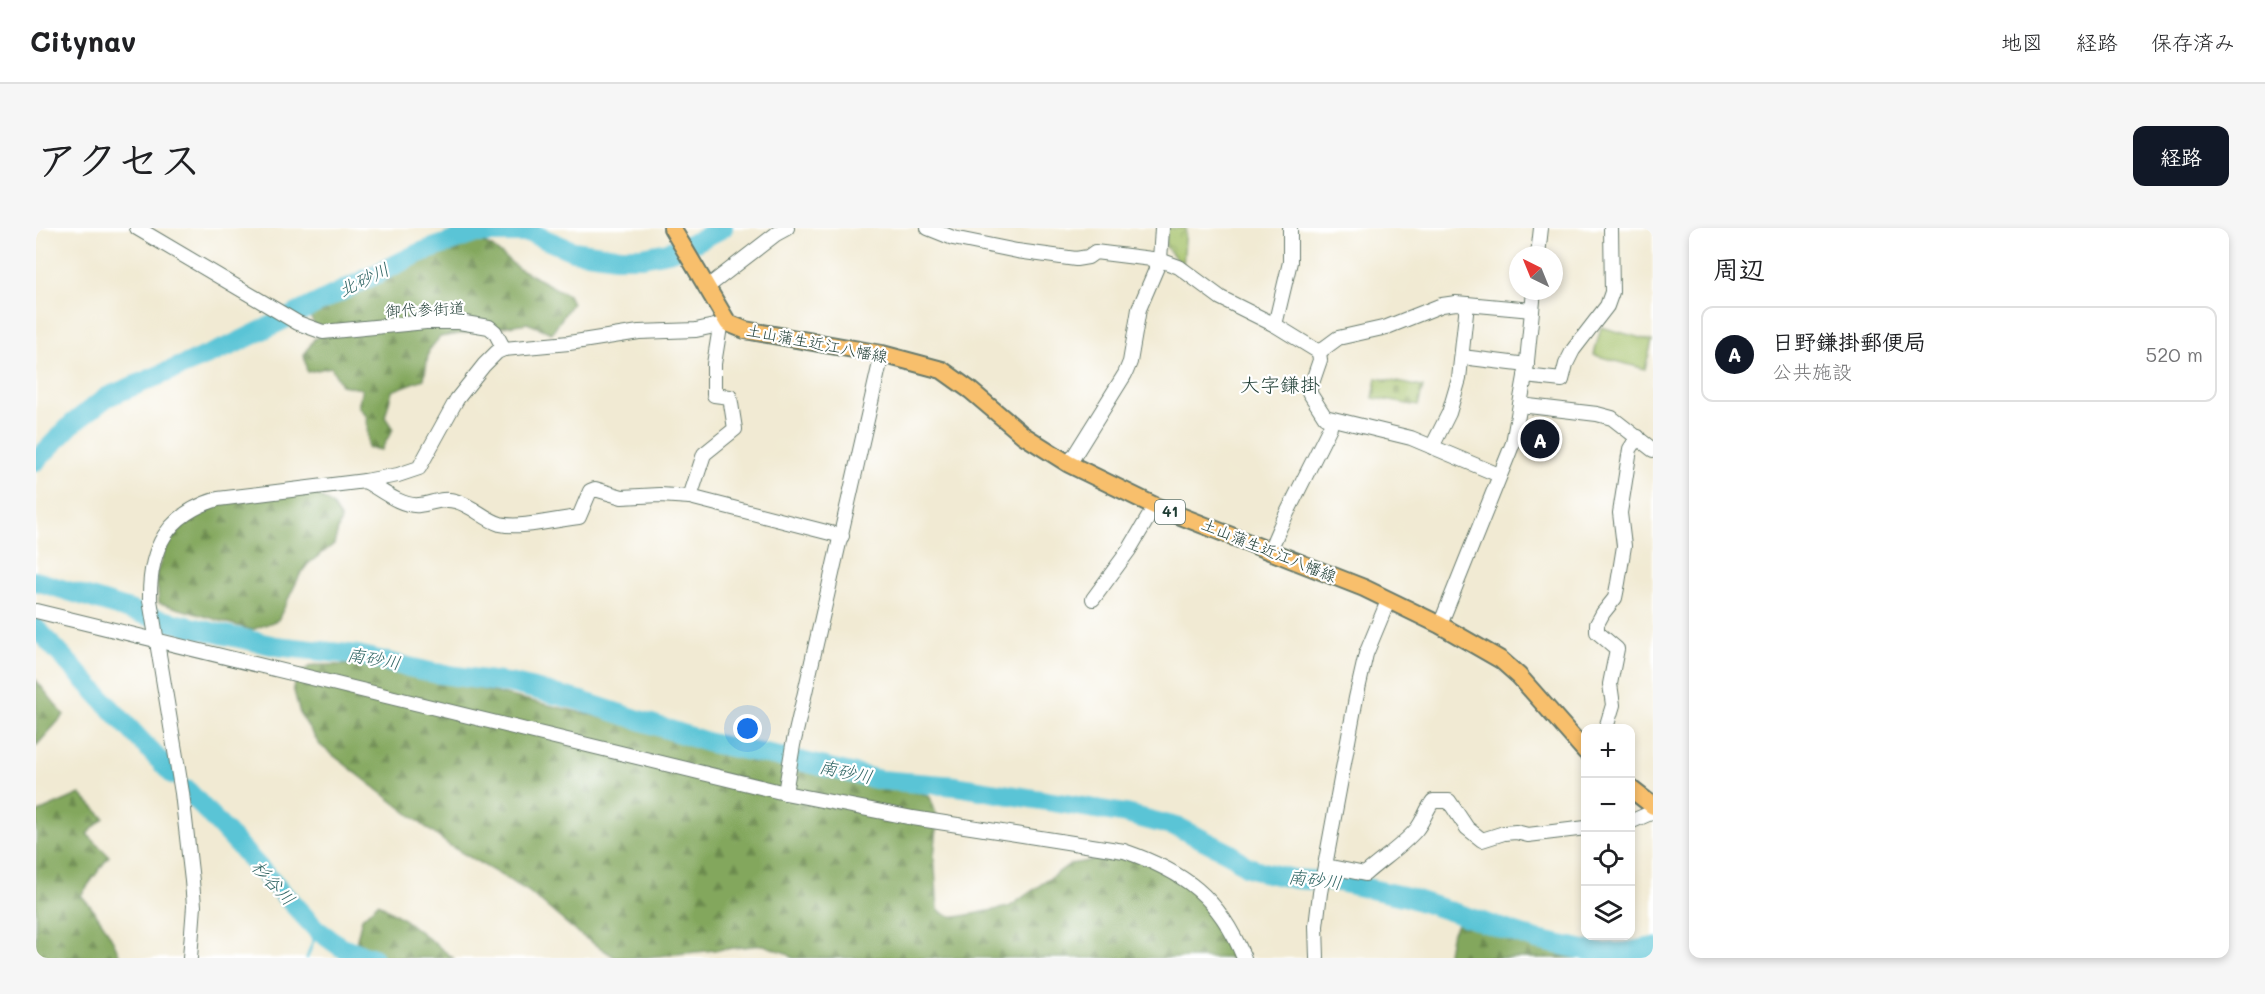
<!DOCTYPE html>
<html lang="ja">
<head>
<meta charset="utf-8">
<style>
	:root { --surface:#fff; --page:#f6f6f6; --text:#202124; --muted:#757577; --line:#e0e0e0; --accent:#111827 }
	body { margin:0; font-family:Mali,"Klee One",sans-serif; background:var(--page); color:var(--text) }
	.controls { position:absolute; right:18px; bottom:18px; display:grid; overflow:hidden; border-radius:12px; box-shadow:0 3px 9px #0003 }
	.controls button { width:54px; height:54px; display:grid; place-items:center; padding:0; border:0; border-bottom:2px solid var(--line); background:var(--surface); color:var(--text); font:30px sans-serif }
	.compass { position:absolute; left:1473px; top:18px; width:54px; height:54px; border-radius:50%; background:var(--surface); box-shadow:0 3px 9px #0003; rotate:317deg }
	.you { position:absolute; left:712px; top:501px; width:21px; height:21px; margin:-15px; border:4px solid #fff; border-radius:50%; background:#1a73e8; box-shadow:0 0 0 9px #1a73e833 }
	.badge { display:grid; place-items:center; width:39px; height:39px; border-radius:50%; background:var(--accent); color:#fff; font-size:20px; font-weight:700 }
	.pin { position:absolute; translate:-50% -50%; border:3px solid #fff; box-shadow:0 2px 6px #0006 }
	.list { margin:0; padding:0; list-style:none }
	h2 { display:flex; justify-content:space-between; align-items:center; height:78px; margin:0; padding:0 24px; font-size:26px }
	h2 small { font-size:20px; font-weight:400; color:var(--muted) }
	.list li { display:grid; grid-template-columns:39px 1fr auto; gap:18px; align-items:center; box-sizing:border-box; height:96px; margin:0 12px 12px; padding:0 12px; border:2px solid var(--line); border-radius:12px }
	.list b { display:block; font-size:22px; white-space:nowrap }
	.list p { margin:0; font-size:20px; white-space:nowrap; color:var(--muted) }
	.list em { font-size:20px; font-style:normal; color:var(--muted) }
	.icon { flex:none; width:33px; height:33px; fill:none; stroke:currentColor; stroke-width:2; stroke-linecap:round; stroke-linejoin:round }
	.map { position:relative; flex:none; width:1617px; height:730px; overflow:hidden; border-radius:12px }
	header { display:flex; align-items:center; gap:36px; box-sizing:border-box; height:84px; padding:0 30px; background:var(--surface); border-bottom:2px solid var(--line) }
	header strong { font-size:28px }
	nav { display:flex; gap:33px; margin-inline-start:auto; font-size:21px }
	.intro { display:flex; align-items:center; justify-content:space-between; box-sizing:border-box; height:144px; padding:0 36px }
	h1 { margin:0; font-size:42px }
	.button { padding:15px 27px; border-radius:12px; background:var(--accent); color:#fff; font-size:21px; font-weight:700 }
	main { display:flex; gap:36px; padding:0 36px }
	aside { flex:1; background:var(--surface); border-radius:12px; box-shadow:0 3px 9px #0003 }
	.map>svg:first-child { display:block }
	.forest { fill:url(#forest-firs); stroke:#517248; stroke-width:1.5 }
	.cemetery { fill:url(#cemetery-stones); stroke:#627f4e; stroke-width:1.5 }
	.park { fill:url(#park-crowns); stroke:#627f4e; stroke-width:1.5 }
	.pitch { fill:#a4c169; stroke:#627f4e; stroke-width:1.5 }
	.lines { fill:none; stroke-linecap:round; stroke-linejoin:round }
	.stream { stroke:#5ac4d6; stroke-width:3 }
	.river { stroke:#5ac4d6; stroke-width:20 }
	.minor-casing { stroke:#687a6c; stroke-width:16 }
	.major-casing { stroke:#687a6c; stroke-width:20 }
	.minor { stroke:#fff; stroke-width:14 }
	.major { stroke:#f8bf6c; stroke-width:16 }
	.labels { text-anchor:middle; stroke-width:4.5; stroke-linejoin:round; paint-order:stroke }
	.shield { fill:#fff; stroke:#627771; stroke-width:1.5 }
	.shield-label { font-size:15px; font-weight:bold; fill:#1f3d34 }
	.street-label { font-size:16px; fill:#1f3d34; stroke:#fff }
	.water-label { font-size:18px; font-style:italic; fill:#316665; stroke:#fff }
	.quarter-label { font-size:20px; fill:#1f3d34; stroke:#fff }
</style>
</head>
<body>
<header>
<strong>Citynav</strong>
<nav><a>地図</a><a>経路</a><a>保存済み</a></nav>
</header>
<div class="intro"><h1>アクセス</h1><a class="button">経路</a></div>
<main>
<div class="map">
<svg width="1617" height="730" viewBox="0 0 1617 730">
	<defs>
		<pattern id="forest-firs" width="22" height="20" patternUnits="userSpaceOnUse" patternTransform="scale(1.5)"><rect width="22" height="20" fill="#83a75d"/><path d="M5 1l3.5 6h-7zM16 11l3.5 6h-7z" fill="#6b894e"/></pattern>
		<pattern id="cemetery-stones" width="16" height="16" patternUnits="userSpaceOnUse" patternTransform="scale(1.5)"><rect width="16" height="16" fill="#a4c169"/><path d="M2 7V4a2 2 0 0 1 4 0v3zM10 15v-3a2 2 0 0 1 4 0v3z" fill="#859e57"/></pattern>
		<pattern id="park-crowns" width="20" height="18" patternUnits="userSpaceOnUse" patternTransform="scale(1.5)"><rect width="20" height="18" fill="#a4c169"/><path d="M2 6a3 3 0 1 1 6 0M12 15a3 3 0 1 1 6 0" fill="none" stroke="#859e57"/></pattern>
	</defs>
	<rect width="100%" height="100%" fill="#fff"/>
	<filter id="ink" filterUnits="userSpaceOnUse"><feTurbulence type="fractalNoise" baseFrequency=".0167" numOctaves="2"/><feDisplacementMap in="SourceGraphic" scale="12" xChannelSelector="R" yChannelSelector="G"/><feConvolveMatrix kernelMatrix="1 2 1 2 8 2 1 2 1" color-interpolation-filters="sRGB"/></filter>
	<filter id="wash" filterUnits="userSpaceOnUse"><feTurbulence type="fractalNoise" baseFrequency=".008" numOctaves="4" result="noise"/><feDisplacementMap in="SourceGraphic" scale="24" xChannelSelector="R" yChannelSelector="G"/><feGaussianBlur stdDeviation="1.35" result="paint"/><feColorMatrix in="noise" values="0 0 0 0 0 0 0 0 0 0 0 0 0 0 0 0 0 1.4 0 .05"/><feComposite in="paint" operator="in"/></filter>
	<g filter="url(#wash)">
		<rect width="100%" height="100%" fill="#f1ead3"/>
		<!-- forest -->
		<g class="forest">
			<polygon points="435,9 456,19 482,40 532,67 536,75 516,105 491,95 404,109 393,122 388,151 356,163 349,189 357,201 345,222 332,220 331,189 322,178 326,161 305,157 295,139 271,144 268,127 278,111 284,108 274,88 372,34"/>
			<polygon points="275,262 296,277 305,291 298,316 272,336 265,345 242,392 216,402 123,375 120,347 133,311 166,278"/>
			<polygon points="277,437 340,437 879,562 894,569 902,591 898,628 902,682 910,687 921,689 973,679 1034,636 1084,628 1124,636 1182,681 1203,730 757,730 750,725 727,717 603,730 580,730 543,706 492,663 414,618 284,517 264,486 257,459 266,443"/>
			<polygon points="0,452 28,487 0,518"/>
			<path d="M44 566 68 590 51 606 73 628 45 667C63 687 75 705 85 730H0V585Z"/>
			<polygon points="342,675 369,692 417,730 319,730 321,711 326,690"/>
			<polygon points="1430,679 1570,730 1411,730 1415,708"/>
		</g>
		<!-- cemetery -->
		<polygon class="cemetery" points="1341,150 1387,159 1382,178 1337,170"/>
		<!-- park -->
		<polygon class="park" points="1131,0 1150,0 1147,38 1130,19"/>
		<!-- pitch -->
		<polygon class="pitch" points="1565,99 1616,113 1609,141 1558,127"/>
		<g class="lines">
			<!-- stream -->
			<polyline class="stream" points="271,730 281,702"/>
			<!-- river -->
			<g class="river">
				<polyline points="0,233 36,196 71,169 196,117 383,25 440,5 494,5 537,23 580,29 606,29 632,24 662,13 687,0"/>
				<polyline points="0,353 126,392 189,407 240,418 322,427 398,445 478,456 542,472 674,515 764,533 844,552 920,558 1090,586 1144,600 1195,626 1210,638 1227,644 1258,651 1303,654 1371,669 1501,712 1564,725 1589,724 1617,719"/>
				<polyline points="0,400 137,547"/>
				<polyline points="151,562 281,702 305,719 337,730"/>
			</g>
		</g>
	</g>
	<g filter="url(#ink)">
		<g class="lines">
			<!-- minor casing -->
			<g class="minor-casing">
				<g id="minor">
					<polyline points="101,0 262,95 287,104 390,94 423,94 453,99 459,104 468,121 533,115 603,104 660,102 692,95"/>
					<polyline points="892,0 917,10 981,23 1040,31 1052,29 1059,24 1124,32 1143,39 1185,70 1239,97 1283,124"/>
					<polyline points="1502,27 1505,0"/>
					<polyline points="670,60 740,6 751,0"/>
					<polyline points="1239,97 1254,34 1254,0"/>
					<polyline points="1283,124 1284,132 1273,164 1289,189 1375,210 1463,247"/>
					<polyline points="1283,124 1302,110 1351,99 1406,77 1420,75 1496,82"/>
					<polyline points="1426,129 1491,137"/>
					<polyline points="1489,148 1526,152 1530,136 1537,122 1571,78 1576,64 1575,0"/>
					<polyline points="1484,177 1561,186 1576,190 1617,222"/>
					<polyline points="1396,219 1413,185 1423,151 1431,76"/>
					<polyline points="1033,236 1089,146 1094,134 1103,81 1124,32 1126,0"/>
					<path d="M329 253C344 261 365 279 383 277 396 276 406 269 419 273 436 277 448 291 464 296 485 301 521 291 543 289L554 263 559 261 586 269 624 267 654 269 806 308"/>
					<polyline points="654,269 668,226 699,201 694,169 678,167 678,136 684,99"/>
					<polyline points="1234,322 1244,299 1294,199 1295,191"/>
					<polyline points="1057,371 1093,322 1119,278"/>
					<path d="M0 383 749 565 877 590 1088 623C1149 644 1183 669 1208 730"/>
					<polyline points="1404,397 1477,215 1490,143 1498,63"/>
					<polyline points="1570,500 1577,477 1574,456 1581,421 1561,404 1561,396 1567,385 1579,370 1582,355 1588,318 1584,285 1594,221 1602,209"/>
					<polyline points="749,565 757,517 846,126"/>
					<polyline points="1594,594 1617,584"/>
					<path d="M1290 638 1329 646C1346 631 1365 619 1380 602 1387 594 1390 582 1397 573H1413L1431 600 1446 612 1468 605 1480 604 1492 607 1550 600"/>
					<path d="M154 730 158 678 156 653 146 565 114 372C113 320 131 286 182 271L329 253 362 247 383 240 421 171 448 137 461 124 468 121"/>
					<polyline points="1281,730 1280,698 1284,665 1320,470 1330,426 1352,373"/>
				</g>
			</g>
			<!-- major casing -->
			<g class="major-casing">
				<g id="major">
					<polyline points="636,0 692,95 709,102 846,126 906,142 934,162 987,207 1033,236 1119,278 1328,360 1404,397 1465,432 1483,448 1550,524"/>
					<polyline points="1594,560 1617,578"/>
				</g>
			</g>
			<!-- minor -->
			<use href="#minor" class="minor"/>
			<!-- major -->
			<use href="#major" class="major"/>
		</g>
	</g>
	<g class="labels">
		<!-- shield labels -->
		<rect class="shield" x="1119" y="272" width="30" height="24" rx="4.5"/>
		<g class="shield-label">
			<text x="1134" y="289">41</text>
		</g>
		<!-- street labels -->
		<g class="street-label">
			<text transform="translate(389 81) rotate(-2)" y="6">御代参街道</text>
			<text transform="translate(781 115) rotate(11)" y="6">土山蒲生近江八幡線</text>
			<text transform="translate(1233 322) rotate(22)" y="6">土山蒲生近江八幡線</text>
		</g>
		<!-- water labels -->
		<g class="water-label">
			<text transform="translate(328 52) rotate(-26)" y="6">北砂川</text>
			<text transform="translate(338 431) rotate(10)" y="6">南砂川</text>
			<text transform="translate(810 544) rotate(12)" y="6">南砂川</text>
			<text transform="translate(1279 652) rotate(7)" y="6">南砂川</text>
			<text transform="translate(237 655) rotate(47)" y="6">杉谷川</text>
		</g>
		<!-- quarter labels -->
		<g class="quarter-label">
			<text x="1244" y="164">大字鎌掛</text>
		</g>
	</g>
</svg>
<div class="controls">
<button>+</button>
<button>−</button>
<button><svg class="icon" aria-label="locate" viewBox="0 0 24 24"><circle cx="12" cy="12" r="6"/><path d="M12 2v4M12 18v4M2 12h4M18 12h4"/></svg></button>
<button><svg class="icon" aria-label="layers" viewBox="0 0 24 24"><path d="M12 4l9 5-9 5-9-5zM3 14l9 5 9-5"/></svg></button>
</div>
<svg class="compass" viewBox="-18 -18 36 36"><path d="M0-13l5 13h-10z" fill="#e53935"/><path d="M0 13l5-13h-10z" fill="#757577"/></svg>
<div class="you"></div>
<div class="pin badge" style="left:1504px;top:211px">A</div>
</div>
<aside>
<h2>周辺<small></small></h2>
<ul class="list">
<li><span class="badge">A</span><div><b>日野鎌掛郵便局</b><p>公共施設</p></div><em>520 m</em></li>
</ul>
</aside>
</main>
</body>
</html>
